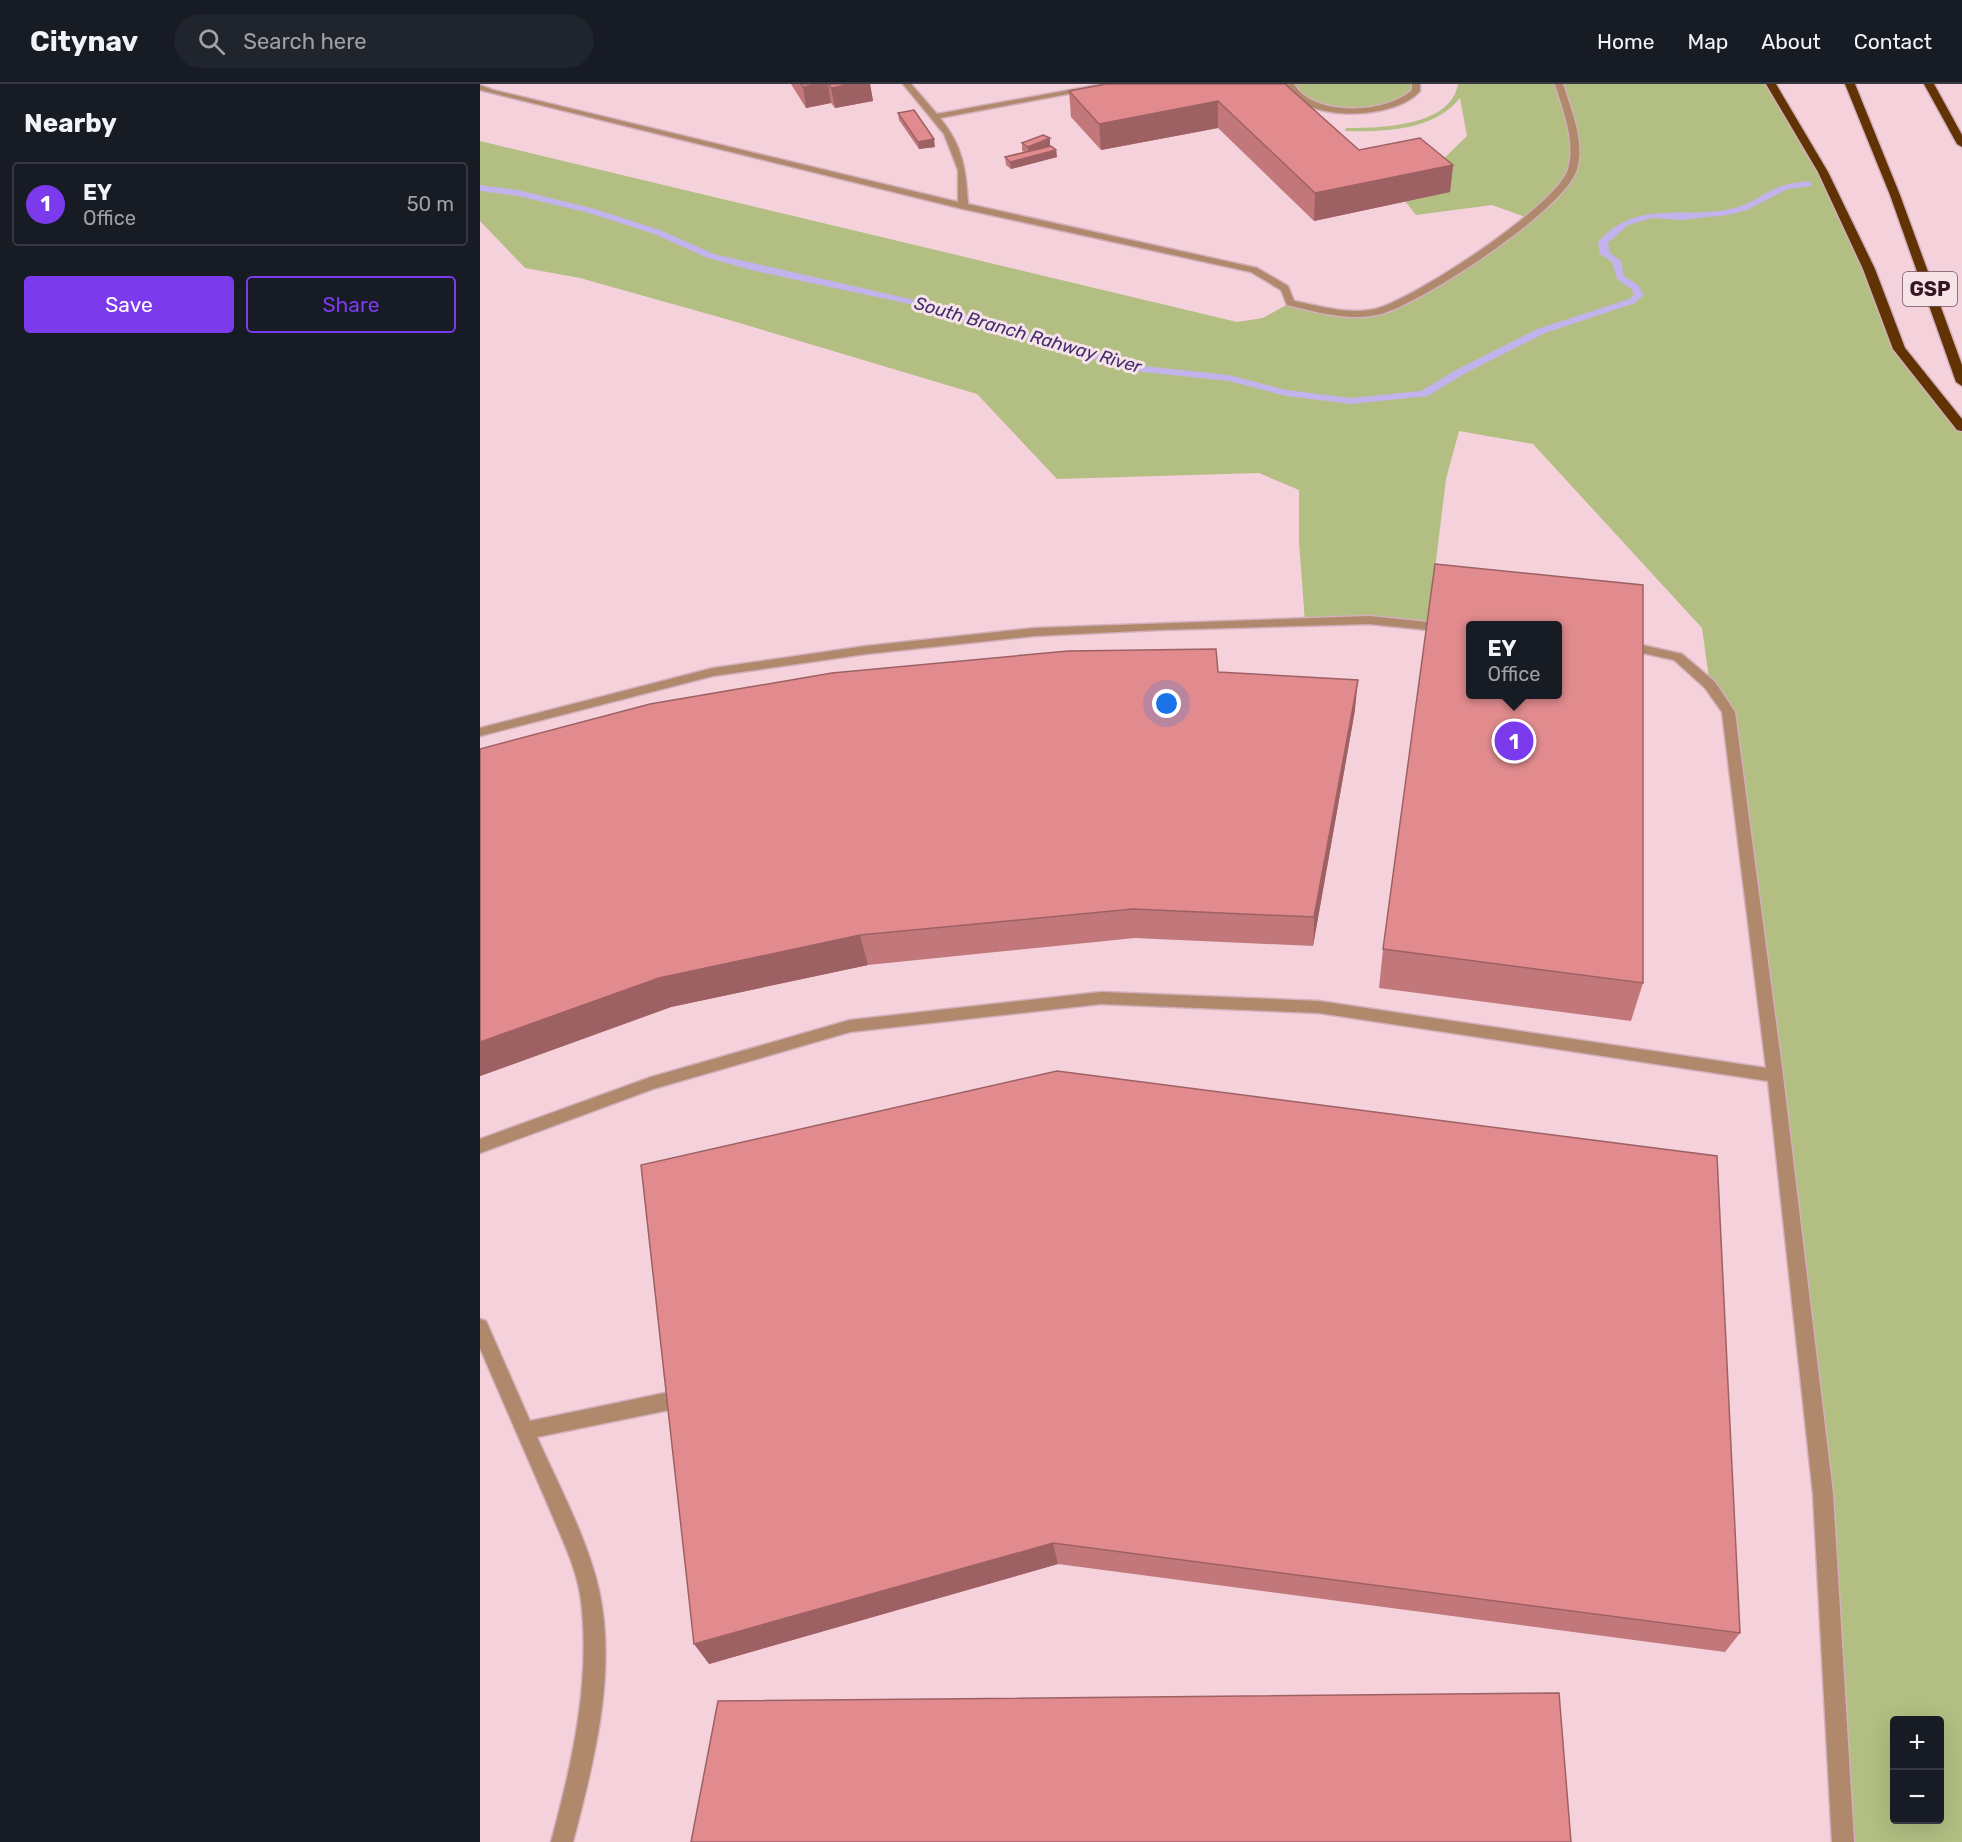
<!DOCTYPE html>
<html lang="en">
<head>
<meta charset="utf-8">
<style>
	:root { --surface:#171b24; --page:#20242c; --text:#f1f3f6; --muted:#9ea1a6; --line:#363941; --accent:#7c3aed }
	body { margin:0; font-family:Rubik,sans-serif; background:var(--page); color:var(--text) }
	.controls { position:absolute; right:18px; bottom:18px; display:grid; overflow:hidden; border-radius:6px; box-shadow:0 6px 24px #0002 }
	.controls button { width:54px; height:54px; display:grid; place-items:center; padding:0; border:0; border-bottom:2px solid var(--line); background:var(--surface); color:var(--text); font:30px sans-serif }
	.you { position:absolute; left:687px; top:620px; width:21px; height:21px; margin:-15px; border:4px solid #fff; border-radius:50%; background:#1a73e8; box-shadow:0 0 0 9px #1a73e833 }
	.badge { display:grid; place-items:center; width:39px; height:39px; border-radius:50%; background:var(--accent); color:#fff; font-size:20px; font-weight:700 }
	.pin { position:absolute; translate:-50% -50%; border:3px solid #fff; box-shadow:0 2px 6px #0006 }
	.popup { position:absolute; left:986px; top:537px; width:96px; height:78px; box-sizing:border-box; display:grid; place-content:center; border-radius:6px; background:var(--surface); filter:drop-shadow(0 2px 4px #0005); font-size:20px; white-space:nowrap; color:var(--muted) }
	.popup b { font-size:22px; color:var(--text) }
	.popup::after { content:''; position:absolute; left:50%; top:100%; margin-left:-12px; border:12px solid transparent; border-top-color:var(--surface) }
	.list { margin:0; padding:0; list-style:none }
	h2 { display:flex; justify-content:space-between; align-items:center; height:78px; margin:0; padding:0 24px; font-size:26px }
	h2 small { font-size:20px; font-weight:400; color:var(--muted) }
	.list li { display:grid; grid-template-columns:39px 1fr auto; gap:18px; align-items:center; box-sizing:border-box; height:84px; margin:0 12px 12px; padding:0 12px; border:2px solid var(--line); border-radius:6px }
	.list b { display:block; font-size:22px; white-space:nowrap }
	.list p { margin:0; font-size:20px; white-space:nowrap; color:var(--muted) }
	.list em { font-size:20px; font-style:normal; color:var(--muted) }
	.actions { display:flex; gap:12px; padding:18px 24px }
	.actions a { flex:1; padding:14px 0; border:2px solid var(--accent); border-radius:6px; text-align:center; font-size:21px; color:var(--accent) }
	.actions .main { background:var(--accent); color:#fff }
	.icon { flex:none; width:33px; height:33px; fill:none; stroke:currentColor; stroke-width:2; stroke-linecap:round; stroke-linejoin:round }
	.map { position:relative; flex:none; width:1482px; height:1758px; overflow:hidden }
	header { display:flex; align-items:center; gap:36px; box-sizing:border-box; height:84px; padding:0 30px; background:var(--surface); border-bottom:2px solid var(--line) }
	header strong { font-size:28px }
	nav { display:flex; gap:33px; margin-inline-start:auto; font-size:21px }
	.search { width:420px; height:54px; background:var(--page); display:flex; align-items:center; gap:15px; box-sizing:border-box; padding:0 21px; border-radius:33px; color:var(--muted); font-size:22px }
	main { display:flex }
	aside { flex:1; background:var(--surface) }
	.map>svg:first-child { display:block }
	.green { fill:#b2be82; fill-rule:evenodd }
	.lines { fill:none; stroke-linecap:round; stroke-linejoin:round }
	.stream { fill:#c3b3ed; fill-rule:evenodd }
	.lane-casing { stroke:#d2afba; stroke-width:3 }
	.highway-casing { stroke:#d2afba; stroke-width:3 }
	.lane { fill:#b0886b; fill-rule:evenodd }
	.highway { fill:#613204; fill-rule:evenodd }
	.wall { fill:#c2787a }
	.shaded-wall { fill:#9e6163 }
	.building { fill:#e18b8e; stroke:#9e6163; stroke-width:1.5; fill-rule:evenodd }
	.labels { text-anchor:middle; stroke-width:6; stroke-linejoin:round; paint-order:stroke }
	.far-water-label { font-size:18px; font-style:italic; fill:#452b6f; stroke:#f5e3e8 }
	.shield { fill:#f5e3e8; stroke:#6f535d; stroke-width:1.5 }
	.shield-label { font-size:20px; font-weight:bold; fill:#351521 }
</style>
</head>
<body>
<header>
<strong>Citynav</strong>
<div class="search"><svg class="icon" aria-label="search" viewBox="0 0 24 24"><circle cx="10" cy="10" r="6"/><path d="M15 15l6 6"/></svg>Search here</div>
<nav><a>Home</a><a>Map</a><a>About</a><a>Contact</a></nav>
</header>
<main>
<aside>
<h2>Nearby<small></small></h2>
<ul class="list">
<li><span class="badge">1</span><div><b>EY</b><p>Office</p></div><em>50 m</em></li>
</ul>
<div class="actions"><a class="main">Save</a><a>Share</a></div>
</aside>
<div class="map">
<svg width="1482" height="1758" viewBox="0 0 1482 1758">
	<rect width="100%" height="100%" fill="#f4d1db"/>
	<!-- green -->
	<g class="green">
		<polygon points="810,0 936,0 936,7 913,22 871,26 830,19"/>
		<path d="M978 0H1291L1325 55 1419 265 1482 343V1758H1363L1343 1410 1248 628 1230 601 1222 544 1053 360 979 347 966 395 948 542 889 536 825 538 819 458V406L779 389 577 395 497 310 246 235 100 194 45 184 0 137V57L757 238 783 234 810 219 858 229 899 227 925 218 1048 134 1012 121 936 131 925 117 969 108 948 90 987 52 980 14C954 47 903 48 865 47L866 44C899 44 971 43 978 0ZM1414 1636H1460V1736H1414Z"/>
	</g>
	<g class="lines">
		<!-- stream -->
		<path class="stream" d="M1328 97 1332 100 1331 102 1308 105 1267 126 1248 131 1200 136 1172 134 1148 141 1128 159 1130 169 1141 177 1144 192 1158 201 1164 211 1155 219 1065 249 984 290 948 312 871 320 806 312 749 297 653 287 434 221 275 187 228 174 174 150 109 129 38 112 0 107V101L38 106 115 125 180 146 234 170 439 217 654 281 749 291 806 306 871 314 941 307 976 286 1057 245 1149 215 1154 210 1151 205 1137 195 1132 178 1120 170 1118 158C1159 112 1207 138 1258 123 1275 118 1288 105 1305 101 1312 99 1320 98 1328 97Z"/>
		<!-- lane casing -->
		<g class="lane-casing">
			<g id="lane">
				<path d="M423 0H431L457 30 623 0H641L460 34C483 62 486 86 488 120L777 184 808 202 814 217C840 222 869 231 895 225 933 216 1078 121 1088 85 1096 57 1083 26 1075 0H1083C1091 26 1105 57 1097 85 1086 125 942 219 901 230 871 238 836 228 807 221L801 206 771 188 483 125 0 6V1L13 6 478 118V86L464 50Z"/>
				<path d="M806 0H814C833 33 906 30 932 6V0H940V7C917 34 839 38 813 12 810 9 808 4 806 0Z"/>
				<polygon points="889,532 948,538 954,542 948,546 889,540 678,546 555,552 386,570 233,592 0,652 0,644 233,584 386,562 555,544"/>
				<polygon points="1153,559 1202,570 1235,598 1255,628 1303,992 1353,1410 1374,1758 1352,1758 1333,1410 1288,997 839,929 621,920 370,948 173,1005 0,1069 0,1055 171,993 370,936 621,908 839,917 1286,984 1242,628 1225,604 1194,576 1149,566 1147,563 1149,560"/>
				<path d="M0 1235 6 1237 50 1337 199 1306 206 1309 208 1315 206 1321 199 1324 57 1353C78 1400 108 1456 119 1506 137 1588 114 1678 93 1758H71C92 1680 111 1598 101 1516 97 1485 82 1455 70 1426 47 1372 23 1318 0 1264Z"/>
			</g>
		</g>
		<!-- highway casing -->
		<g class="highway-casing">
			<g id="highway">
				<polygon points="1286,0 1296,0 1348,88 1395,185 1425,264 1482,335 1482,347 1477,346 1413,265 1383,185 1338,88"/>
				<polygon points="1365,0 1375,0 1420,111 1482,281 1482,302 1476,298 1410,111"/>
				<polygon points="1444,0 1454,0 1482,51 1482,63 1477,60"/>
			</g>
		</g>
		<!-- lane -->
		<use href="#lane" class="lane"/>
		<!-- highway -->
		<use href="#highway" class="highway"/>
	</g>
	<!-- wall -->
	<g class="wall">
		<polygon points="311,0 390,0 393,17 355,24 351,19 326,24"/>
		<polygon points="805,0 879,66 973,81 970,108 834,137 738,44 621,66 591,33 589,7"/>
		<polygon points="418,29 455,63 439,65 419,36"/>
		<polygon points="570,54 570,62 576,66 577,73 531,85 526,81 525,73 545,68 542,67 542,59"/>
		<polygon points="738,588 875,626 833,862 655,854 388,881 191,923 0,992 0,665"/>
		<polygon points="903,865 1163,899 1151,937 899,904"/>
		<polygon points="161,1081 1260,1549 1245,1568 578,1480 229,1580"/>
	</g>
	<!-- shaded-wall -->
	<g class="shaded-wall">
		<polygon points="340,0 348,0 351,19 326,24 323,3"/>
		<polygon points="372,0 390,0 393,17 355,24 351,4"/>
		<polygon points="738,17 738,44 621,66 619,40"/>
		<polygon points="570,54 570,62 549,70 548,63"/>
		<polygon points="454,55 455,63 439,65 438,58"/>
		<polygon points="576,66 577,73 531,85 530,78"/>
		<polygon points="973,81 970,108 834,137 835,109"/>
		<polygon points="878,596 875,626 833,862 834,833"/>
		<polygon points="380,851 388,881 191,923 0,992 0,958 179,894"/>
		<polygon points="573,1459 578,1480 229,1580 214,1560"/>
	</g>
	<!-- building -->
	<g class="building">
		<polygon points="321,0 340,0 323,3"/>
		<polygon points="349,0 372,0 351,4"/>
		<polygon points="626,0 805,0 879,66 940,54 973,81 835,109 738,17 619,40 589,7"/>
		<polygon points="434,26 454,55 438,58 418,29"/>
		<polygon points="563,51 570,54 548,63 542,59"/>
		<polygon points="571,62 576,66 530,78 525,73"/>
		<path d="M955 480 1163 501V899L903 865ZM990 542H1077V610H990Z"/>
		<polygon points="736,565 738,588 878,596 834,833 653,825 380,851 179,894 0,958 0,665 170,620 352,589 588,567"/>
		<polygon points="577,987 1237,1072 1260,1549 573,1459 214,1560 161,1081"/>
		<polygon points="1079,1609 1091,1758 211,1758 238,1617"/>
	</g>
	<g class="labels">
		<!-- far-water labels -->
		<g class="far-water-label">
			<text transform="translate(548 251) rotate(16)" y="6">South Branch Rahway River</text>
		</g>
		<!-- shield labels -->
		<rect class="shield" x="1423" y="188" width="54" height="34" rx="4.5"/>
		<g class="shield-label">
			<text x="1450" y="212">GSP</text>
		</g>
	</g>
</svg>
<div class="controls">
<button>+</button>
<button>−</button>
</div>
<div class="you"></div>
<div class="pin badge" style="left:1034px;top:657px">1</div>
<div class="popup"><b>EY</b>Office</div>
</div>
</main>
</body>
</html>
